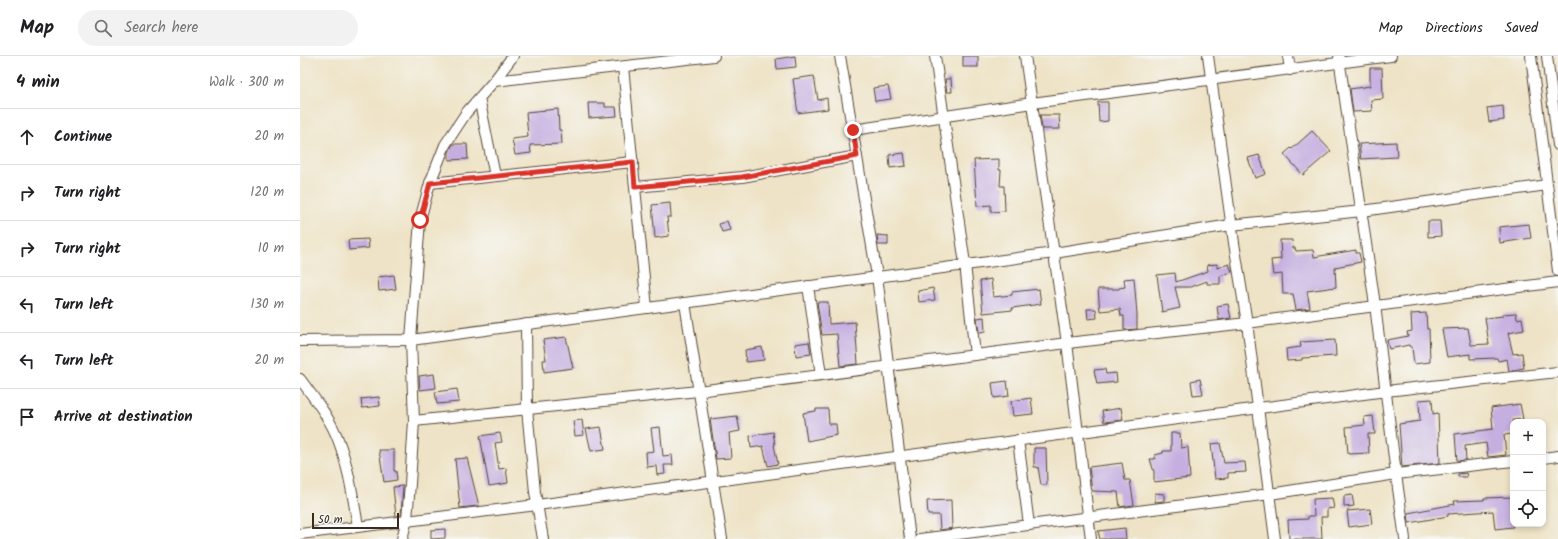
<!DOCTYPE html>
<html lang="en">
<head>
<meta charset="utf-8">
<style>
	:root { --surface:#fff; --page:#f2f2f2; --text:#202124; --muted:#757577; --line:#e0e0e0 }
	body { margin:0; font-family:Kalam,sans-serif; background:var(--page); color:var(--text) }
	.controls { position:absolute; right:12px; bottom:12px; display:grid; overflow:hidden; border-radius:8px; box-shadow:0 2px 6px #0003 }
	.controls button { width:36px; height:36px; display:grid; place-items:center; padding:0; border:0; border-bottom:1px solid var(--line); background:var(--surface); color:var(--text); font:20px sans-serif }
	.scale { position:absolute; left:12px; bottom:10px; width:87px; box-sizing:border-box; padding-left:4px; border:2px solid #3b2a1e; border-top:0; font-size:11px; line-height:14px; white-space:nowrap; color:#3b2a1e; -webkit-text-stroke:3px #f6f6f2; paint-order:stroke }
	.stop { position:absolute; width:12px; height:12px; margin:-9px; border:3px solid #d93025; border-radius:50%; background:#fff }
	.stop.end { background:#d93025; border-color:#fff; box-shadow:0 1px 4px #0008 }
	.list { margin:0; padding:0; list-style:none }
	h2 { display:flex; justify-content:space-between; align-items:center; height:52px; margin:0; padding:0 16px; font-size:17px }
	h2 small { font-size:13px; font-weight:400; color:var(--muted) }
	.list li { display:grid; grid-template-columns:26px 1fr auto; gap:12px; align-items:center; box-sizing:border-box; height:56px; padding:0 16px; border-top:1px solid var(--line) }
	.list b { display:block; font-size:15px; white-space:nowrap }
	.list em { font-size:13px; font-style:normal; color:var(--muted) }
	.icon { flex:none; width:22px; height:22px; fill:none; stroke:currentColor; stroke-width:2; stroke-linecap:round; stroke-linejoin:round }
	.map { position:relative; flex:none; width:1258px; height:483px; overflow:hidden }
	header { display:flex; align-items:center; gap:24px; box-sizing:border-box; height:56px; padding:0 20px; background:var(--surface); border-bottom:1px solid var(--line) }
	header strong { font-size:19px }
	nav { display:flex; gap:22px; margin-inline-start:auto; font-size:14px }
	.search { width:280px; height:36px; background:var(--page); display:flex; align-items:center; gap:10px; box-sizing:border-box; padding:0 14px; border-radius:22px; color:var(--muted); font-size:15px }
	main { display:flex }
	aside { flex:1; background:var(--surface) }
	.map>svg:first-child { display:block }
	.building { fill:#c5aee0 }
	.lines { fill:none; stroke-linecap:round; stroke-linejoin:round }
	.minor-casing { stroke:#564637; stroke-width:12 }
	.minor { stroke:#fff; stroke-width:10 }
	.route { stroke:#d93025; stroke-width:5 }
</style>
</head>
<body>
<header>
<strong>Map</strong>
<div class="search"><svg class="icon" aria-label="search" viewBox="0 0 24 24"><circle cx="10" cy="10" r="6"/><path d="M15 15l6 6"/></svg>Search here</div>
<nav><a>Map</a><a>Directions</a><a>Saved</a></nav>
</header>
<main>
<aside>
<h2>4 min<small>Walk · 300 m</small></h2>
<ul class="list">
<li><svg class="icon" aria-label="ahead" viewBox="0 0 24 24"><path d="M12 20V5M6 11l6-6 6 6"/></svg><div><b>Continue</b></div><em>20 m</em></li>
<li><svg class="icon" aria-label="right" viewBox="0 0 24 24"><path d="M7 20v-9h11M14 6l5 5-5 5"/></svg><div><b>Turn right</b></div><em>120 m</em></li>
<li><svg class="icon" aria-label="right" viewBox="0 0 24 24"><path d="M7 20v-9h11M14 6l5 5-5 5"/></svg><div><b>Turn right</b></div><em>10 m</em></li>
<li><svg class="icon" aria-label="left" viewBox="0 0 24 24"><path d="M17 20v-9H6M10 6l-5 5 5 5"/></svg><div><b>Turn left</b></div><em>130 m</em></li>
<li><svg class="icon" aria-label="left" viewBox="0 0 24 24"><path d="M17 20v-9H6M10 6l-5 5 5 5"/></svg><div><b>Turn left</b></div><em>20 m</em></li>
<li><svg class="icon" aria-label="arrive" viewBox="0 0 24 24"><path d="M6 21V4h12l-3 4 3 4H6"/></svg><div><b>Arrive at destination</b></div></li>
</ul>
</aside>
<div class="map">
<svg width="1258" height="483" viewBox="0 0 1258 483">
	<rect width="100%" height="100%" fill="#f6f6f2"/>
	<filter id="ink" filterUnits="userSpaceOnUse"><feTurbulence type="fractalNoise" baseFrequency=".025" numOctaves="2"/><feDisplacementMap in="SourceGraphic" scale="8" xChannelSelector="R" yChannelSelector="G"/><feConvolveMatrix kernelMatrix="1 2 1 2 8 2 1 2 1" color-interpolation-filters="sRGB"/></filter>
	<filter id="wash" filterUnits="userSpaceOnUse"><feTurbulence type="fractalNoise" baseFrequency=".012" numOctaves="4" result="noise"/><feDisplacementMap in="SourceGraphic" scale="16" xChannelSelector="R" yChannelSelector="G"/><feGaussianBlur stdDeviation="0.9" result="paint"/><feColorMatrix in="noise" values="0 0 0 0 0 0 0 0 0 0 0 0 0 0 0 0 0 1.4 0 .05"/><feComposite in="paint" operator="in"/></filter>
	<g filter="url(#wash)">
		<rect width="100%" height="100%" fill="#eee3c6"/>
		<g id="blocks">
			<!-- building -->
			<g class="building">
				<polygon points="495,0 496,11 477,13 476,3"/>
				<rect x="663" y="0" width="15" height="11"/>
				<polygon points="1070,12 1082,12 1083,43 1071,44 1072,55 1053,56 1050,33 1070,30"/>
				<polygon points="514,20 518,44 527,42 528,53 498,57 493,23"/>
				<polygon points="645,23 651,23 652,36 647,36"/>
				<polygon points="588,30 591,43 575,45 573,32"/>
				<polygon points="798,46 808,46 808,65 799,66"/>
				<polygon points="288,47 305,47 305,51 316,51 317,60 289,62"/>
				<polygon points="1203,50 1204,64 1189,66 1187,52"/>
				<polygon points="258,53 259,74 261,74 262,88 230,89 231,97 215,99 212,83 228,81 226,56"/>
				<polygon points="740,59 759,59 760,73 742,73"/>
				<polygon points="1012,75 1031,95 1003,119 984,98 991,92 992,93"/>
				<polygon points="1096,86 1097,101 1061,103 1059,88"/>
				<polygon points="153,88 167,88 168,103 149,104 149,96"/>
				<polygon points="604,97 606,110 590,112 589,99"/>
				<polygon points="959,99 966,118 955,122 948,102"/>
				<polygon points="699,103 699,114 701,114 700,130 704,130 705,155 691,156 691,149 677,150 674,104"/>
				<polygon points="370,147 371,161 367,161 369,180 355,182 352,149"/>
				<polygon points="427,165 430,174 422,176 419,168"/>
				<polygon points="1128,165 1140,165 1141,180 1128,181"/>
				<polygon points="1229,168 1231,182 1200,187 1199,171"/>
				<polygon points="577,179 588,180 588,189 578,189"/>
				<polygon points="68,183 69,192 49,194 48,184"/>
				<polygon points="980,184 992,184 993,192 995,192 996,195 1013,194 1014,201 1056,194 1056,197 1059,197 1061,206 1035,211 1036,231 1007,235 1010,252 996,254 993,238 983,238 982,218 973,219 971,204 981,203"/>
				<polygon points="917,208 917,212 929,208 932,216 920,220 920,228 907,228 907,225 891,231 875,231 880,252 862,256 857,219 875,217 876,226 908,215 907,209"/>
				<polygon points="94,219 96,233 79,235 78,221"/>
				<polygon points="834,222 837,258 837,273 824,274 824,260 821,260 820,253 800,255 798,233 819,233 819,232 825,231 824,223"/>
				<polygon points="691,223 693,241 712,239 712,236 739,233 741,248 712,252 713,254 683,257 680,225"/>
				<polygon points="633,232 635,244 619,246 618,235"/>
				<polygon points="517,246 528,246 529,268 555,266 558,308 540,310 537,278 522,279"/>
				<polygon points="928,248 931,262 919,264 917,250"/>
				<polygon points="787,253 796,253 797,262 788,263"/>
				<polygon points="1126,257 1127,273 1129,273 1130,306 1114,308 1112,291 1110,291 1109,289 1089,293 1087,284 1108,280 1107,276 1112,275 1111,258"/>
				<polygon points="1216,257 1217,263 1222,262 1224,274 1208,277 1213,298 1222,297 1224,312 1209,315 1207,303 1198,305 1197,302 1170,303 1170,298 1147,301 1142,273 1168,272 1171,289 1189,288 1185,262 1203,260 1203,258"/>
				<polygon points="684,261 685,276 679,277 677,262"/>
				<polygon points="266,281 273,312 244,316 243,304 246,304 243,284"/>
				<polygon points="1035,284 1036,300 1002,302 1002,304 987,305 986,293 1001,291 1000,286"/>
				<polygon points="509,286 511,298 496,300 495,288"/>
				<polygon points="462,291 464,304 446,306 445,294"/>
				<polygon points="805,313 806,318 816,317 817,326 797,328 794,314"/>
				<polygon points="134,318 136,332 120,334 119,320"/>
				<polygon points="900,323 903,338 893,339 891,325"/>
				<polygon points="707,325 709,340 694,342 692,327"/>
				<polygon points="157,333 159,346 137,348 135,336"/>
				<polygon points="79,341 80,350 62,352 61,343"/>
				<polygon points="731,342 733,358 713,360 711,345"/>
				<polygon points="1132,343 1133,358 1138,357 1140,407 1102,411 1099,368 1120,365 1119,344"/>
				<polygon points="1220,348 1223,363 1213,364 1213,378 1204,379 1206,399 1188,401 1186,387 1165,390 1166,404 1157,405 1155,378 1193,373 1191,352"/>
				<polygon points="821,352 823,364 804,366 802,355"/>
				<polygon points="516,353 528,353 529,368 536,368 537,379 507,385 503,357 516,355"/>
				<polygon points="437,360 440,375 429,377 431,402 416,403 410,363"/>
				<polygon points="1073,360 1075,378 1068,378 1069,397 1048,398 1046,371 1065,369 1064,361"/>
				<polygon points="282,364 284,379 275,380 273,365"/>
				<polygon points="301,371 305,393 291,395 286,373"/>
				<polygon points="360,371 363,400 372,399 373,409 364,409 365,418 357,419 356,410 347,411 346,396 354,395 351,372"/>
				<polygon points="473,376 475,389 474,389 478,408 468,410 463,390 451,392 450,380"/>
				<polygon points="200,377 202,386 195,387 199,413 206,412 208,427 189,430 180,380"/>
				<polygon points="871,377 880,377 881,392 888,391 890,422 854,426 854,416 850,403 855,403 855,399 863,397 863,395 871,395"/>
				<polygon points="920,387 924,407 945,406 946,416 928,417 928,422 915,423 911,388"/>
				<polygon points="734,392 746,392 747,429 741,429 738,411 734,411"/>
				<polygon points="79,394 94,394 94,415 96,415 97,424 84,426"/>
				<polygon points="167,402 179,450 160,452 155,403"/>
				<polygon points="822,407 825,424 830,424 834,449 820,451 818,436 792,435 789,411"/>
				<polygon points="1166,417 1167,421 1158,421 1158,418"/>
				<polygon points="103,430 101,459 96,460 93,431"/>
				<polygon points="855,437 864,438 864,445 855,446"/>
				<polygon points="1052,439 1054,450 1044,451 1044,440"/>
				<polygon points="1213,441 1213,471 1195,473 1193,455 1148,458 1148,460 1109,467 1108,457 1155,448 1154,445 1184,444 1184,442"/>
				<polygon points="1032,442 1034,452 1027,453 1027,461 1021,461 1022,483 989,483 988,464 1008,463 1008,460 1014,460 1013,443"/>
				<polygon points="651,444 652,472 640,474 639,459 628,459 627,445"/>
				<polygon points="1070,453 1072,468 1049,471 1047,455"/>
				<polygon points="825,472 826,483 800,483 798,475"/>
				<polygon points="145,473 145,482 131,483 131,474"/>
			</g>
		</g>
	</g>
	<g filter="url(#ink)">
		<use href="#blocks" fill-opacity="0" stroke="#564637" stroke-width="1"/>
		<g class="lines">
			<!-- minor casing -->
			<g class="minor-casing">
				<g id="minor">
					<polyline points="540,0 577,220 610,483"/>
					<polyline points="635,0 665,208 675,299"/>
					<polyline points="725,0 767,287 791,483"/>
					<polyline points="908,0 934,187 947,267 975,483"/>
					<polyline points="988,0 990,14"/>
					<polyline points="1231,0 1258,215"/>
					<polyline points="1247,0 1258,89"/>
					<polyline points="1039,2 1075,249 1096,418 1105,483"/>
					<polyline points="323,11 347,252"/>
					<polyline points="194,25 414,0"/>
					<polyline points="179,42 195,120"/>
					<polyline points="553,74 732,47 1091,0"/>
					<polyline points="130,127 333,106"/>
					<polyline points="335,131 442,121 557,100"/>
					<polyline points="508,230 521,319"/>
					<polyline points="385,247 422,483"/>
					<polyline points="226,268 227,353 235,436 243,483"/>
					<polyline points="0,285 111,284 754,197 931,169 1062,155 1247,129"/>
					<path d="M0 323C14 342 31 363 39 386 49 413 53 442 58 470"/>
					<polyline points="114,365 398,335 767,287 947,267 1258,226"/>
					<polyline points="718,384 729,469"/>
					<polyline points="1243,402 1258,400"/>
					<polyline points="0,478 237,449 1086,335 1258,316"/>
					<polyline points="102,483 107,463 110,428 114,365 111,284 120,164 130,127 145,89 166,57 194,25 213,0"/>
					<polyline points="620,483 970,438 1096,418 1213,405"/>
				</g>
			</g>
			<!-- minor -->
			<use href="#minor" class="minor"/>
		</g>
	</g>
	<g class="lines" filter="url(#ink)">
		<!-- route -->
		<polyline class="route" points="120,164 130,127 333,106 335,131 442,121 557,100 553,74"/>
	</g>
</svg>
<div class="controls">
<button>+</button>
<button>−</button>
<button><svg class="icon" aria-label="locate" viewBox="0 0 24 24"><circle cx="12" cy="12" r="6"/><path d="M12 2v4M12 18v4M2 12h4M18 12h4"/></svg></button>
</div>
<div class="scale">50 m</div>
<div class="stop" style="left:120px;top:164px"></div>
<div class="stop end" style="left:553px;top:74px"></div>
</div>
</main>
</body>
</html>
